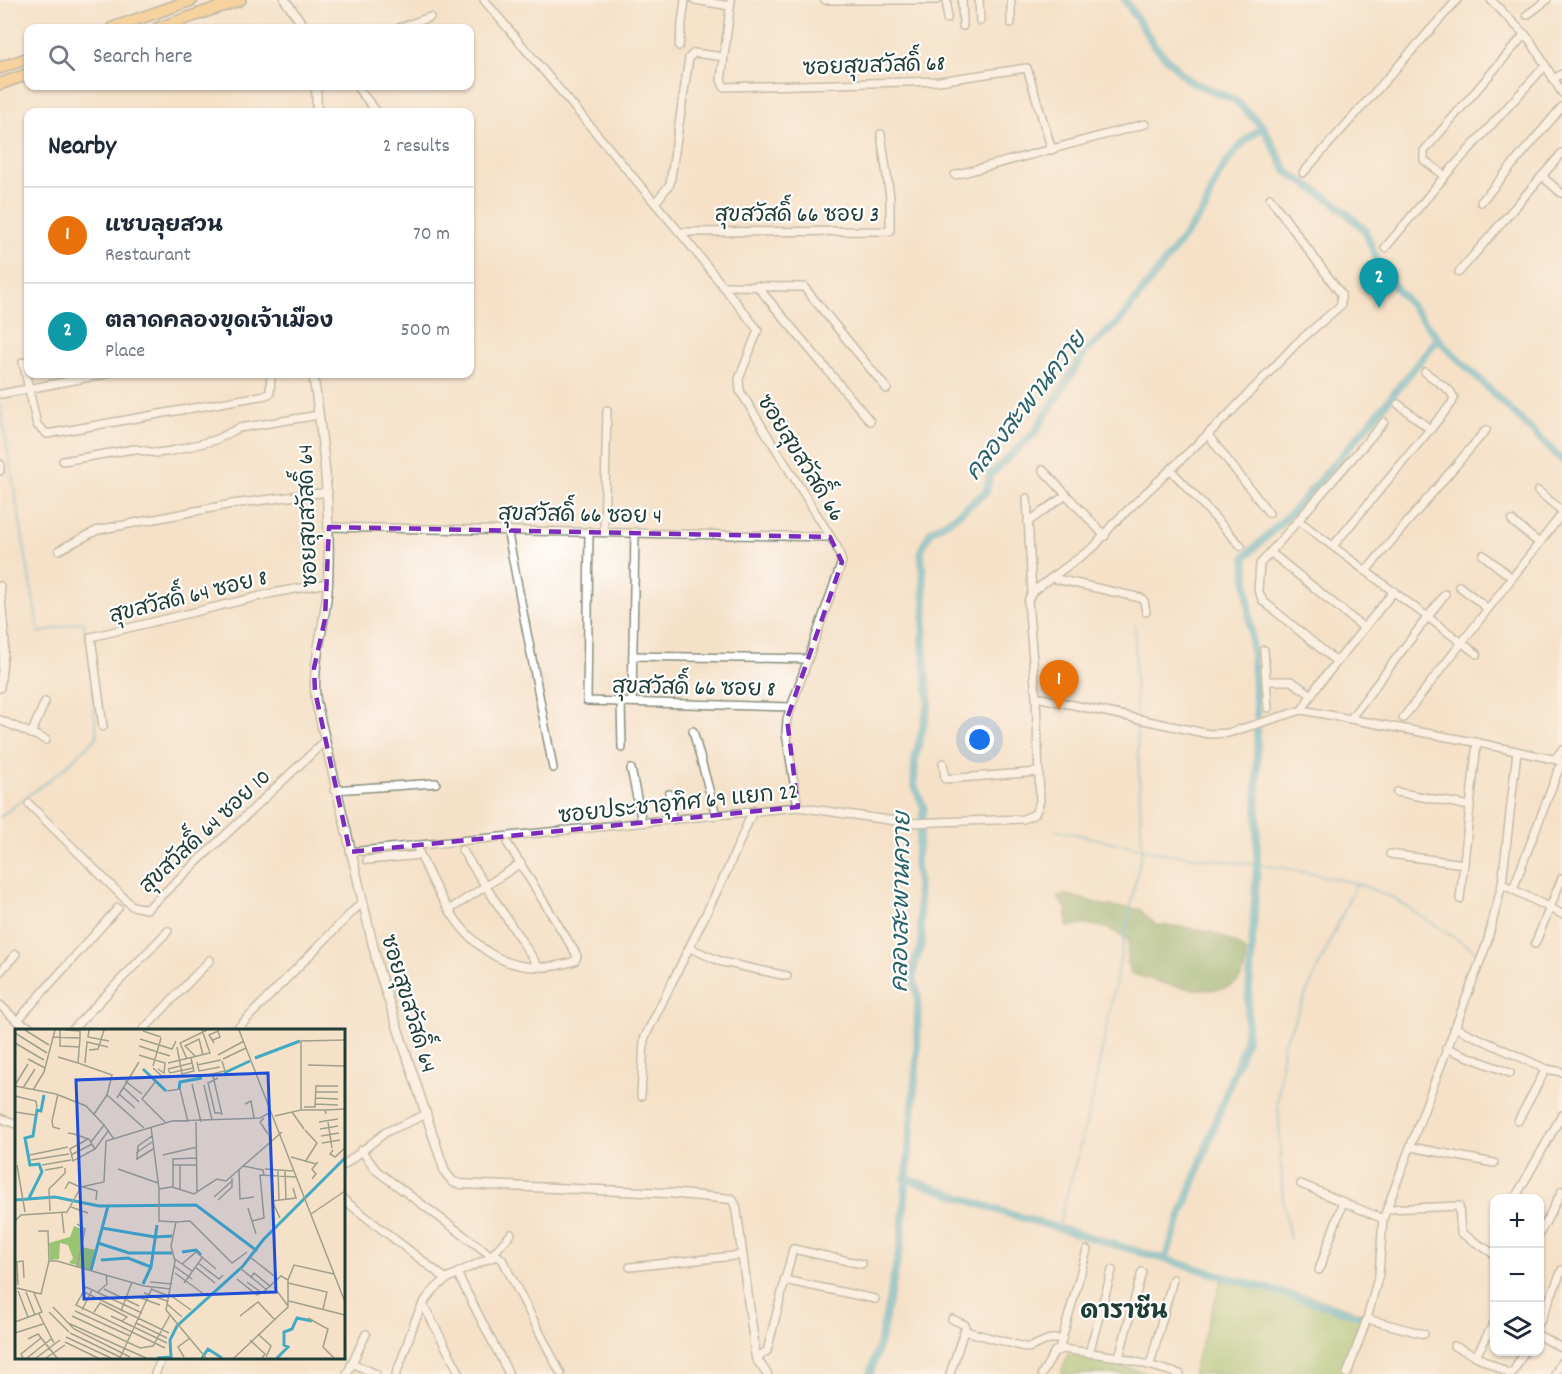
<!DOCTYPE html>
<html lang="en">
<head>
<meta charset="utf-8">
<style>
	:root { --surface:#fff; --page:#f6f6f7; --text:#1f2937; --muted:#747a83; --line:#e0e1e3; --accent:#db2777 }
	body { margin:0; font-family:Dekko,"Playpen Sans Thai",sans-serif; background:var(--page); color:var(--text) }
	.controls { position:absolute; right:18px; bottom:18px; display:grid; overflow:hidden; border-radius:12px; box-shadow:0 2px 4px #0004 }
	.controls button { width:54px; height:54px; display:grid; place-items:center; padding:0; border:0; border-bottom:2px solid var(--line); background:var(--surface); color:var(--text); font:30px sans-serif }
	.you { position:absolute; left:980px; top:740px; width:21px; height:21px; margin:-15px; border:4px solid #fff; border-radius:50%; background:#1a73e8; box-shadow:0 0 0 9px #1a73e833 }
	.badge { display:grid; place-items:center; width:39px; height:39px; border-radius:50%; background:var(--accent); color:#fff; font-size:20px; font-weight:700 }
	.pin { position:absolute; translate:-50% -50px; filter:drop-shadow(0 2px 3px #0008) }
	.pin::after { content:''; position:absolute; top:32px; width:21px; height:18px; background:inherit; clip-path:polygon(0 0,100% 0,50% 100%) }
	.list { margin:0; padding:0; list-style:none }
	h2 { display:flex; justify-content:space-between; align-items:center; height:78px; margin:0; padding:0 24px; font-size:26px }
	h2 small { font-size:20px; font-weight:400; color:var(--muted) }
	.list li { display:grid; grid-template-columns:39px 1fr auto; gap:18px; align-items:center; box-sizing:border-box; height:96px; padding:0 24px; border-top:2px solid var(--line) }
	.list b { display:block; font-size:22px; white-space:nowrap }
	.list p { margin:0; font-size:20px; white-space:nowrap; color:var(--muted) }
	.list em { font-size:20px; font-style:normal; color:var(--muted) }
	.icon { flex:none; width:33px; height:33px; fill:none; stroke:currentColor; stroke-width:2; stroke-linecap:round; stroke-linejoin:round }
	.map { position:relative; flex:none; width:1562px; height:1374px; overflow:hidden }
	.search { position:absolute; background:var(--surface); box-shadow:0 2px 4px #0004; left:24px; top:24px; width:450px; height:66px; display:flex; align-items:center; gap:15px; box-sizing:border-box; padding:0 21px; border-radius:12px; color:var(--muted); font-size:22px }
	.panel { position:absolute; background:var(--surface); box-shadow:0 2px 4px #0004; left:24px; top:108px; width:450px; height:270px; border-radius:12px }
	.map>svg:first-child { display:block }
	.green { fill:#99c471; stroke:#5c8052; stroke-width:1.5 }
	.forest { fill:#7aaa63; stroke:#4c744c; stroke-width:1.5 }
	.lines { fill:none; stroke-linecap:round; stroke-linejoin:round }
	.stream { stroke:#43aac3; stroke-width:2 }
	.canal { stroke:#43aac3; stroke-width:8 }
	.minor-casing { stroke:#8a8f7e; stroke-width:10 }
	.tertiary-casing { stroke:#8a8f7e; stroke-width:11 }
	.primary-casing { stroke:#8a8f7e; stroke-width:14 }
	.minor { stroke:#fff; stroke-width:7 }
	.tertiary { stroke:#fff; stroke-width:8 }
	.primary { stroke:#f7c06c; stroke-width:10 }
	.marked { fill:none; stroke:#7b2cbf; stroke-width:4.5; stroke-dasharray:12 8; stroke-linejoin:round }
	.labels { text-anchor:middle; stroke-width:4.5; stroke-linejoin:round; paint-order:stroke }
	.street-label { font-size:22px; fill:#1f3d34; stroke:#fff }
	.water-label { font-size:24px; font-style:italic; fill:#2c6366; stroke:#fff }
	.neighbourhood-label { font-size:24px; font-weight:bold; fill:#1f3d34; stroke:#fff }
	.inset-river { fill:none; stroke:#43aac3; stroke-width:3 }
	.inset-road { fill:none; stroke:#9f9f8d; stroke-width:1.5 }
	.view { fill:#1d4ed8; fill-opacity:0.15; stroke:#1d4ed8; stroke-width:3 }
	.inset-edge { fill:none; stroke:#1f3d34; stroke-width:3 }
</style>
</head>
<body>
<div class="map">
<svg width="1562" height="1374" viewBox="0 0 1562 1374">
	<rect width="100%" height="100%" fill="#fff"/>
	<filter id="ink" filterUnits="userSpaceOnUse"><feTurbulence type="fractalNoise" baseFrequency=".0167" numOctaves="2"/><feDisplacementMap in="SourceGraphic" scale="12" xChannelSelector="R" yChannelSelector="G"/><feConvolveMatrix kernelMatrix="1 2 1 2 8 2 1 2 1" color-interpolation-filters="sRGB"/></filter>
	<filter id="wash" filterUnits="userSpaceOnUse"><feTurbulence type="fractalNoise" baseFrequency=".008" numOctaves="4" result="noise"/><feDisplacementMap in="SourceGraphic" scale="24" xChannelSelector="R" yChannelSelector="G"/><feGaussianBlur stdDeviation="1.35" result="paint"/><feColorMatrix in="noise" values="0 0 0 0 0 0 0 0 0 0 0 0 0 0 0 0 0 1.4 0 .05"/><feComposite in="paint" operator="in"/></filter>
	<g filter="url(#wash)">
		<rect width="100%" height="100%" fill="#f5e1c8"/>
		<!-- green -->
		<g class="green">
			<polygon points="1221,1281 1309,1296 1363,1313 1341,1374 1192,1374"/>
			<polygon points="1068,1354 1153,1374 1061,1374"/>
		</g>
		<!-- forest -->
		<path class="forest" d="M1067 895 1107 906 1139 909 1156 925C1185 926 1225 930 1246 952 1245 963 1246 975 1236 983 1213 1000 1155 981 1130 973L1127 960 1128 940C1108 926 1092 922 1067 927V910L1057 897Z"/>
		<g class="lines">
			<!-- stream -->
			<g class="stream">
				<polyline points="0,405 39,633 83,621 89,647 97,737 61,771 0,817"/>
				<polyline points="1135,625 1136,713"/>
				<polyline points="1056,830 1162,853 1284,868 1356,883 1393,898 1477,952"/>
				<polyline points="1058,1228 1092,1101 1142,849 1137,726"/>
				<polyline points="1290,1239 1283,1202 1278,1100 1283,1045 1356,884"/>
			</g>
			<!-- canal -->
			<g class="canal">
				<polyline points="1125,0 1154,45 1189,81 1235,100 1263,127 1287,172 1334,202 1365,230 1381,270 1444,345 1562,460"/>
				<polyline points="1257,716 1245,557 1295,509 1375,417 1438,338"/>
				<polyline points="905,1178 1006,1213 1357,1315"/>
				<polyline points="1165,1259 1246,1040 1257,865 1257,730"/>
				<path d="M870 1374 881 1338 901 1243 917 1057 918 996 913 978 915 962 922 943 916 860 924 808 914 785 915 759 929 702 923 645 925 602 921 550 931 531 950 520 986 492 990 475 1034 433 1087 350 1119 322 1205 209C1213 177 1235 145 1263 127"/>
			</g>
		</g>
	</g>
	<g filter="url(#ink)">
		<g class="lines">
			<!-- minor casing -->
			<g class="minor-casing">
				<g id="minor">
					<polyline points="484,0 687,241 758,330 739,379 740,391 837,547 842,562 787,719 786,733 798,807"/>
					<polyline points="695,0 730,6"/>
					<polyline points="731,0 721,80 724,87 939,81 1027,68 1052,150"/>
					<polyline points="825,0 937,0"/>
					<polyline points="947,0 947,19"/>
					<polyline points="962,0 963,26"/>
					<polyline points="979,0 980,21"/>
					<polyline points="1011,0 1011,23"/>
					<polyline points="1491,0 1530,40 1562,93"/>
					<polyline points="1527,15 1547,0"/>
					<polyline points="399,28 430,17"/>
					<polyline points="679,46 685,0"/>
					<polyline points="1553,79 1562,74"/>
					<polyline points="356,86 377,112"/>
					<polyline points="1303,173 1457,0"/>
					<polyline points="955,175 1145,124"/>
					<polyline points="1445,176 1424,160 1424,151 1525,34"/>
					<polyline points="1542,176 1561,193"/>
					<polyline points="1481,202 1562,107"/>
					<polyline points="655,203 670,184 689,58 694,53 724,57"/>
					<polyline points="679,232 890,231 890,197 881,134"/>
					<polyline points="1385,248 1445,176 1545,66"/>
					<polyline points="1459,272 1562,153"/>
					<polyline points="724,286 804,287 887,389"/>
					<polyline points="757,286 870,421"/>
					<polyline points="23,362 37,425 47,434 266,395 270,393 271,374"/>
					<polyline points="1,394 106,374"/>
					<polyline points="1398,404 1431,430"/>
					<polyline points="1208,435 1269,513"/>
					<polyline points="63,461 134,449 156,453 172,451 215,440 239,428 319,415"/>
					<polyline points="0,464 0,471"/>
					<polyline points="1043,470 1105,536"/>
					<polyline points="1171,470 1241,546"/>
					<polyline points="1538,491 1562,511"/>
					<polyline points="1027,498 1032,592"/>
					<polyline points="1299,521 1477,654"/>
					<polyline points="1512,521 1539,543"/>
					<polyline points="1028,522 1066,495"/>
					<polyline points="329,527 830,537"/>
					<polyline points="507,529 553,768"/>
					<polyline points="589,531 587,701 790,707"/>
					<polyline points="604,531 607,410"/>
					<polyline points="1333,546 1452,403 1454,398 1450,391 1425,372"/>
					<polyline points="59,550 98,530 232,504 328,492"/>
					<polyline points="1270,552 1364,628"/>
					<polyline points="1483,555 1511,577"/>
					<polyline points="1366,571 1486,430"/>
					<polyline points="1052,578 1141,598 1144,601 1146,612"/>
					<polyline points="0,586 5,642 0,688"/>
					<polyline points="1459,586 1487,608"/>
					<polyline points="1264,650 1268,708"/>
					<polyline points="633,656 807,659"/>
					<polyline points="1337,662 1263,601 1258,590 1260,564 1384,422"/>
					<polyline points="1266,681 1291,681 1312,695"/>
					<polyline points="1036,697 1028,601 1032,592 1095,546 1113,524 1229,414 1297,343 1341,305 1341,294 1270,198"/>
					<polyline points="621,702 622,748"/>
					<polyline points="632,702 635,532"/>
					<polyline points="1302,710 1315,689 1394,591"/>
					<polyline points="1351,718 1445,594"/>
					<polyline points="1403,718 1562,514"/>
					<polyline points="0,720 46,740"/>
					<polyline points="103,727 91,637 273,593 328,583"/>
					<polyline points="693,731 716,815"/>
					<polyline points="31,734 45,702"/>
					<polyline points="1555,759 1562,750"/>
					<polyline points="943,763 945,779 1039,772"/>
					<polyline points="631,769 642,822"/>
					<polyline points="334,790 436,783"/>
					<polyline points="1397,792 1470,806"/>
					<polyline points="669,794 672,820"/>
					<polyline points="29,804 132,906 147,909 325,741"/>
					<path d="M416 845C445 914 486 990 575 961L577 956 575 952 508 844"/>
					<polyline points="462,850 538,966"/>
					<polyline points="350,852 798,807 909,823 1023,819 1035,814 1040,801 1036,697 1209,734 1228,733 1302,710 1474,742 1562,761"/>
					<polyline points="1390,854 1464,864"/>
					<polyline points="367,860 420,855"/>
					<polyline points="1502,884 1562,914"/>
					<polyline points="1513,889 1562,761"/>
					<polyline points="1460,899 1477,742"/>
					<polyline points="449,910 521,863"/>
					<polyline points="1535,944 1562,878"/>
					<polyline points="690,948 722,962 787,976"/>
					<polyline points="0,972 16,954"/>
					<polyline points="0,1005 17,1021 36,1030"/>
					<polyline points="17,1021 118,908"/>
					<polyline points="1454,1027 1546,1069 1562,1072"/>
					<polyline points="72,1030 168,931"/>
					<polyline points="143,1030 210,960"/>
					<polyline points="236,1030 361,903"/>
					<polyline points="1446,1048 1510,1073"/>
					<polyline points="641,1096 644,1039 726,873 752,813"/>
					<polyline points="0,1118 16,1124"/>
					<polyline points="1518,1121 1546,1069"/>
					<polyline points="1411,1147 1494,1163"/>
					<polyline points="361,1150 377,1171 493,1257"/>
					<polyline points="344,1165 386,1132 427,1114"/>
					<polyline points="1301,1184 1383,1219"/>
					<polyline points="1515,1198 1562,1115"/>
					<polyline points="344,1200 446,1279"/>
					<polyline points="1388,1209 1459,1206 1461,1233 1494,1254"/>
					<polyline points="1540,1233 1562,1191"/>
					<polyline points="491,1256 511,1234"/>
					<polyline points="630,1267 743,1255"/>
					<polyline points="1319,1270 1343,1202"/>
					<polyline points="457,1273 509,1374"/>
					<polyline points="784,1280 875,1299"/>
					<polyline points="423,1304 460,1374"/>
					<polyline points="1367,1319 1424,1334"/>
					<polyline points="1540,1322 1562,1270"/>
					<polyline points="1494,1323 1476,1356 1510,1374"/>
					<polyline points="965,1331 1028,1348 1050,1339 1062,1339"/>
					<polyline points="1540,1336 1562,1348"/>
					<polyline points="1454,1346 1476,1356"/>
					<polyline points="1059,1350 1087,1250"/>
					<polyline points="1089,1353 1112,1270"/>
					<polyline points="1119,1357 1142,1272"/>
					<polyline points="756,1358 767,1351 793,1249 862,1264"/>
					<polyline points="352,1363 376,1374"/>
					<polyline points="1150,1365 1173,1279"/>
					<polyline points="155,1374 162,1358"/>
					<polyline points="347,1374 366,1334"/>
					<path d="M396 1374C417 1325 413 1291 468 1268 477 1264 487 1258 498 1256L502 1259 561 1374"/>
					<polyline points="950,1374 965,1328 965,1325 952,1319"/>
					<polyline points="1042,1374 1055,1351 1063,1349 1119,1357 1180,1374"/>
					<polyline points="1347,1374 1367,1319 1379,1274 1383,1219 1487,943 1502,884 1517,751"/>
					<polyline points="1512,1374 1524,1352"/>
					<polyline points="1555,1374 1562,1361"/>
				</g>
			</g>
			<!-- tertiary casing -->
			<g class="tertiary-casing">
				<g id="tertiary">
					<polyline points="285,0 305,28"/>
					<polyline points="316,86 317,112"/>
					<path d="M313 374C324 445 331 511 328 583 326 624 311 661 316 701L379 971 445 1172 453 1182 461 1184 668 1193 732 1199 736 1207 756 1358 767 1374"/>
				</g>
			</g>
			<!-- primary casing -->
			<g class="primary-casing">
				<g id="primary">
					<polyline points="112,28 192,0"/>
					<polyline points="158,28 240,0"/>
					<polyline points="0,68 28,58"/>
					<polyline points="0,84 28,74"/>
				</g>
			</g>
			<!-- minor -->
			<use href="#minor" class="minor"/>
			<!-- tertiary -->
			<use href="#tertiary" class="tertiary"/>
			<!-- primary -->
			<use href="#primary" class="primary"/>
		</g>
	</g>
	<!-- marked area -->
	<path d="M0 0H1562V1374H0ZM329 527 830 537 842 562 787 719 798 807 350 852 315 691 314 668 325 619Z" fill="#f5e1c8" fill-opacity=".55" fill-rule="evenodd"/>
	<path class="marked" d="M329 527 830 537 842 562 787 719 798 807 350 852 315 691 314 668 325 619Z"/>
	<g class="labels">
		<!-- street labels -->
		<g class="street-label">
			<text transform="translate(874 64) rotate(-2)" y="8">ซอยสุขสวัสดิ์ 68</text>
			<text x="797" y="221">สุขสวัสดิ์ 66 ซอย 3</text>
			<text transform="translate(802 457) rotate(58)" y="8">ซอยสุขสวัสดิ์ 66</text>
			<text transform="translate(580 513) rotate(1)" y="8">สุขสวัสดิ์ 66 ซอย 4</text>
			<text transform="translate(306 516) rotate(-92)" y="8">ซอยสุขสวัสดิ์ 64</text>
			<text transform="translate(188 595) rotate(-14)" y="8">สุขสวัสดิ์ 64 ซอย 8</text>
			<text transform="translate(694 686) rotate(1)" y="8">สุขสวัสดิ์ 66 ซอย 8</text>
			<text transform="translate(678 802) rotate(-6)" y="8">ซอยประชาอุทิศ 69 แยก 22</text>
			<text transform="translate(204 830) rotate(-43)" y="8">สุขสวัสดิ์ 64 ซอย 10</text>
			<text transform="translate(410 1003) rotate(73)" y="8">ซอยสุขสวัสดิ์ 64</text>
		</g>
		<!-- water labels -->
		<g class="water-label">
			<text transform="translate(1025 405) rotate(-52)" y="8">คลองสะพานควาย</text>
			<text transform="translate(900 902) rotate(-89)" y="8">คลองสะพานควาย</text>
		</g>
		<!-- neighbourhood labels -->
		<g class="neighbourhood-label">
			<text x="1124" y="1318">ดาราซีน</text>
		</g>
	</g>
	<!-- overview -->
	<g transform="translate(15 1029)">
		<rect width="330" height="330" fill="#f5e1c8"/>
		<path d="M59 197 69 201 62 236 54 234 58 229 53 216 45 214 44 230 35 231 34 214 55 208ZM67 218 80 221 76 242 62 237Z" fill="#99c471"/>
		<path class="inset-river" d="M240 29 285 12M128 40 151 62M209 44 235 32M164 60 165 53 187 49M14 169 27 143 24 135 15 136 10 109 18 107 22 81 26 82 29 66M0 171 40 168 84 177 181 176 242 222M87 199 140 208 157 207M83 214 114 224H157M167 223 181 221 186 226M86 231 113 229 136 238M76 241 93 177M128 255 136 238 142 196M142 329 156 328 155 311 162 297 228 237 248 211 330 129M187 329 193 320 207 329M262 329 273 318 269 316V303L277 300 282 289 297 292"/>
		<path class="inset-road" d="M10 1 34 16M45 1V17L65 18M50 1 65 2V9M74 1 73 8 94 12M224 1 330 273M128 2 146 8M0 4 32 24M38 8 65 9 63 34 97 46 92 66M125 10 157 20 161 12M198 11 205 8 203 2 194 6 196 9 199 14M0 14 29 31M124 17 155 27M162 18 167 45 179 42 176 29M74 21 83 20 89 1M124 26 150 34 149 44 143 40M203 26 229 12M43 28 63 34M181 28 170 17 184 10 188 26M13 30 30 39M172 30 165 14 192 1M208 30 231 19M182 33 184 42 205 38M70 34 72 13 93 18M153 34 195 24 187 1M182 36 206 31M293 36 330 37M138 37 146 9M138 39 147 47H188L210 42 207 32M153 40 155 44 178 39M153 40 177 34M198 47 207 86M203 49 193 54 200 84H207M110 52 127 65M141 52 127 70 151 94M177 55 186 93M0 56 13 35M189 56 197 91M0 57 41 65 71 77 89 96M108 58 124 73M8 59 20 40M18 61 29 43 40 1M152 62 165 60 173 93M301 63H323M43 65 37 92 38 98 45 100M104 65 120 79M0 67 21 72 22 79M102 69 124 33M300 69 323 70M230 75 236 72 239 89M300 75 323 76M289 78H300L301 57H323M286 81H310L311 85M310 81 330 80M0 83 20 86M277 83 289 100M79 85 92 66 129 99M260 87 286 81V12L330 11M249 89 245 93 253 105M181 93 182 163M304 93 323 90M313 93 317 119M136 98 144 160V192L161 193 156 217 160 232 151 281 191 329M305 100 323 97M290 101 302 114 290 133M53 104 59 105 65 107 73 110H74L80 120 58 132 55 120 73 110M137 107 123 117 122 130 138 120M306 107 324 104M76 113 89 96 99 110M307 114 325 111M80 120 94 101M318 121 315 125 320 128 330 119M121 124 137 113M15 126 53 118M56 126 77 115M148 126 182 118M276 128 301 135M16 131 54 125M2 136 10 183M27 136 56 131M158 136H182M165 136V161M228 137 248 141 249 146M103 140 143 154M250 140 278 142M30 141 48 138M224 141 225 170 239 168M263 141 264 172M270 142 271 171M257 147 258 174 265 189M297 150 301 145 297 140 303 133M68 158 82 162 81 171M158 158V130L182 129M50 160 54 153 65 158M144 160 157 158 179 165 202 150 211 152 267 103M199 168 217 152M203 171 217 158V149M257 172 281 169 278 159M56 178 73 184M233 179 241 205M35 182 34 160 50 144V139M47 184 49 204M296 185 330 162M0 192 6 186 52 183 66 158 89 153 91 112 157 92 245 89 256 83M237 192 249 189 245 146 281 148M161 193 175 192 217 234 232 223M23 202H33L34 232M235 228 263 250M160 230 177 242M0 233 8 232 9 249M2 233 3 256M183 234 204 250 208 246M167 235 181 223 201 240M159 237 177 250M62 238 70 200 62 195M180 238 200 254M225 239 252 261M160 244 190 266M236 248 239 244 256 258M222 250 242 266 247 264M135 253 157 255M232 253 247 264 266 247 273 251M169 254 187 229M273 254 312 263 308 280M259 258 273 277M2 259 26 265 34 232H42L129 257 156 260M89 260 124 277M136 260 154 267M3 262 13 288M11 263 20 286M69 263 154 304M83 263 92 255 91 245M129 264 152 272M155 266 176 281M126 269 145 276M274 272 330 286M152 275 167 288M38 278 59 300 115 328M67 281 77 261M60 282 115 307M106 282 117 253M34 283 54 303M79 283 85 274 112 288 107 292M127 284 71 258 61 276 150 319M24 285 39 314M57 287 125 319 138 317 155 286M96 287 152 314M225 287 243 273 260 291M293 289 313 300 308 318 319 329M0 293 27 283 19 264M53 294 131 329M121 294 152 309M0 304 28 295M55 304 105 328M243 305 256 317 251 328M51 308 96 329M13 310 23 305 42 329M235 311 250 325 247 329M50 313 83 329M169 328 163 318 175 309M8 329 6 325 26 309M12 329 36 310M21 329 45 311M31 329 50 316M105 329 137 259M219 329 273 278V251L279 236 319 245"/>
		<path class="view" d="M253 44 261 263 69 270 61 51Z"/>
		<rect width="330" height="330" class="inset-edge"/>
	</g>
</svg>
<div class="controls">
<button>+</button>
<button>−</button>
<button><svg class="icon" aria-label="layers" viewBox="0 0 24 24"><path d="M12 4l9 5-9 5-9-5zM3 14l9 5 9-5"/></svg></button>
</div>
<div class="you"></div>
<div class="pin badge" style="left:1059px;top:710px;background:#e8710a">1</div>
<div class="pin badge" style="left:1379px;top:308px;background:#0f9aa8">2</div>
<div class="search"><svg class="icon" aria-label="search" viewBox="0 0 24 24"><circle cx="10" cy="10" r="6"/><path d="M15 15l6 6"/></svg>Search here</div>
<section class="panel">
<h2>Nearby<small>2 results</small></h2>
<ul class="list">
<li><span class="badge" style="background:#e8710a">1</span><div><b>แซบลุยสวน</b><p>Restaurant</p></div><em>70 m</em></li>
<li><span class="badge" style="background:#0f9aa8">2</span><div><b>ตลาดคลองขุดเจ้าเมือง</b><p>Place</p></div><em>500 m</em></li>
</ul>
</section>
</div>
</body>
</html>
